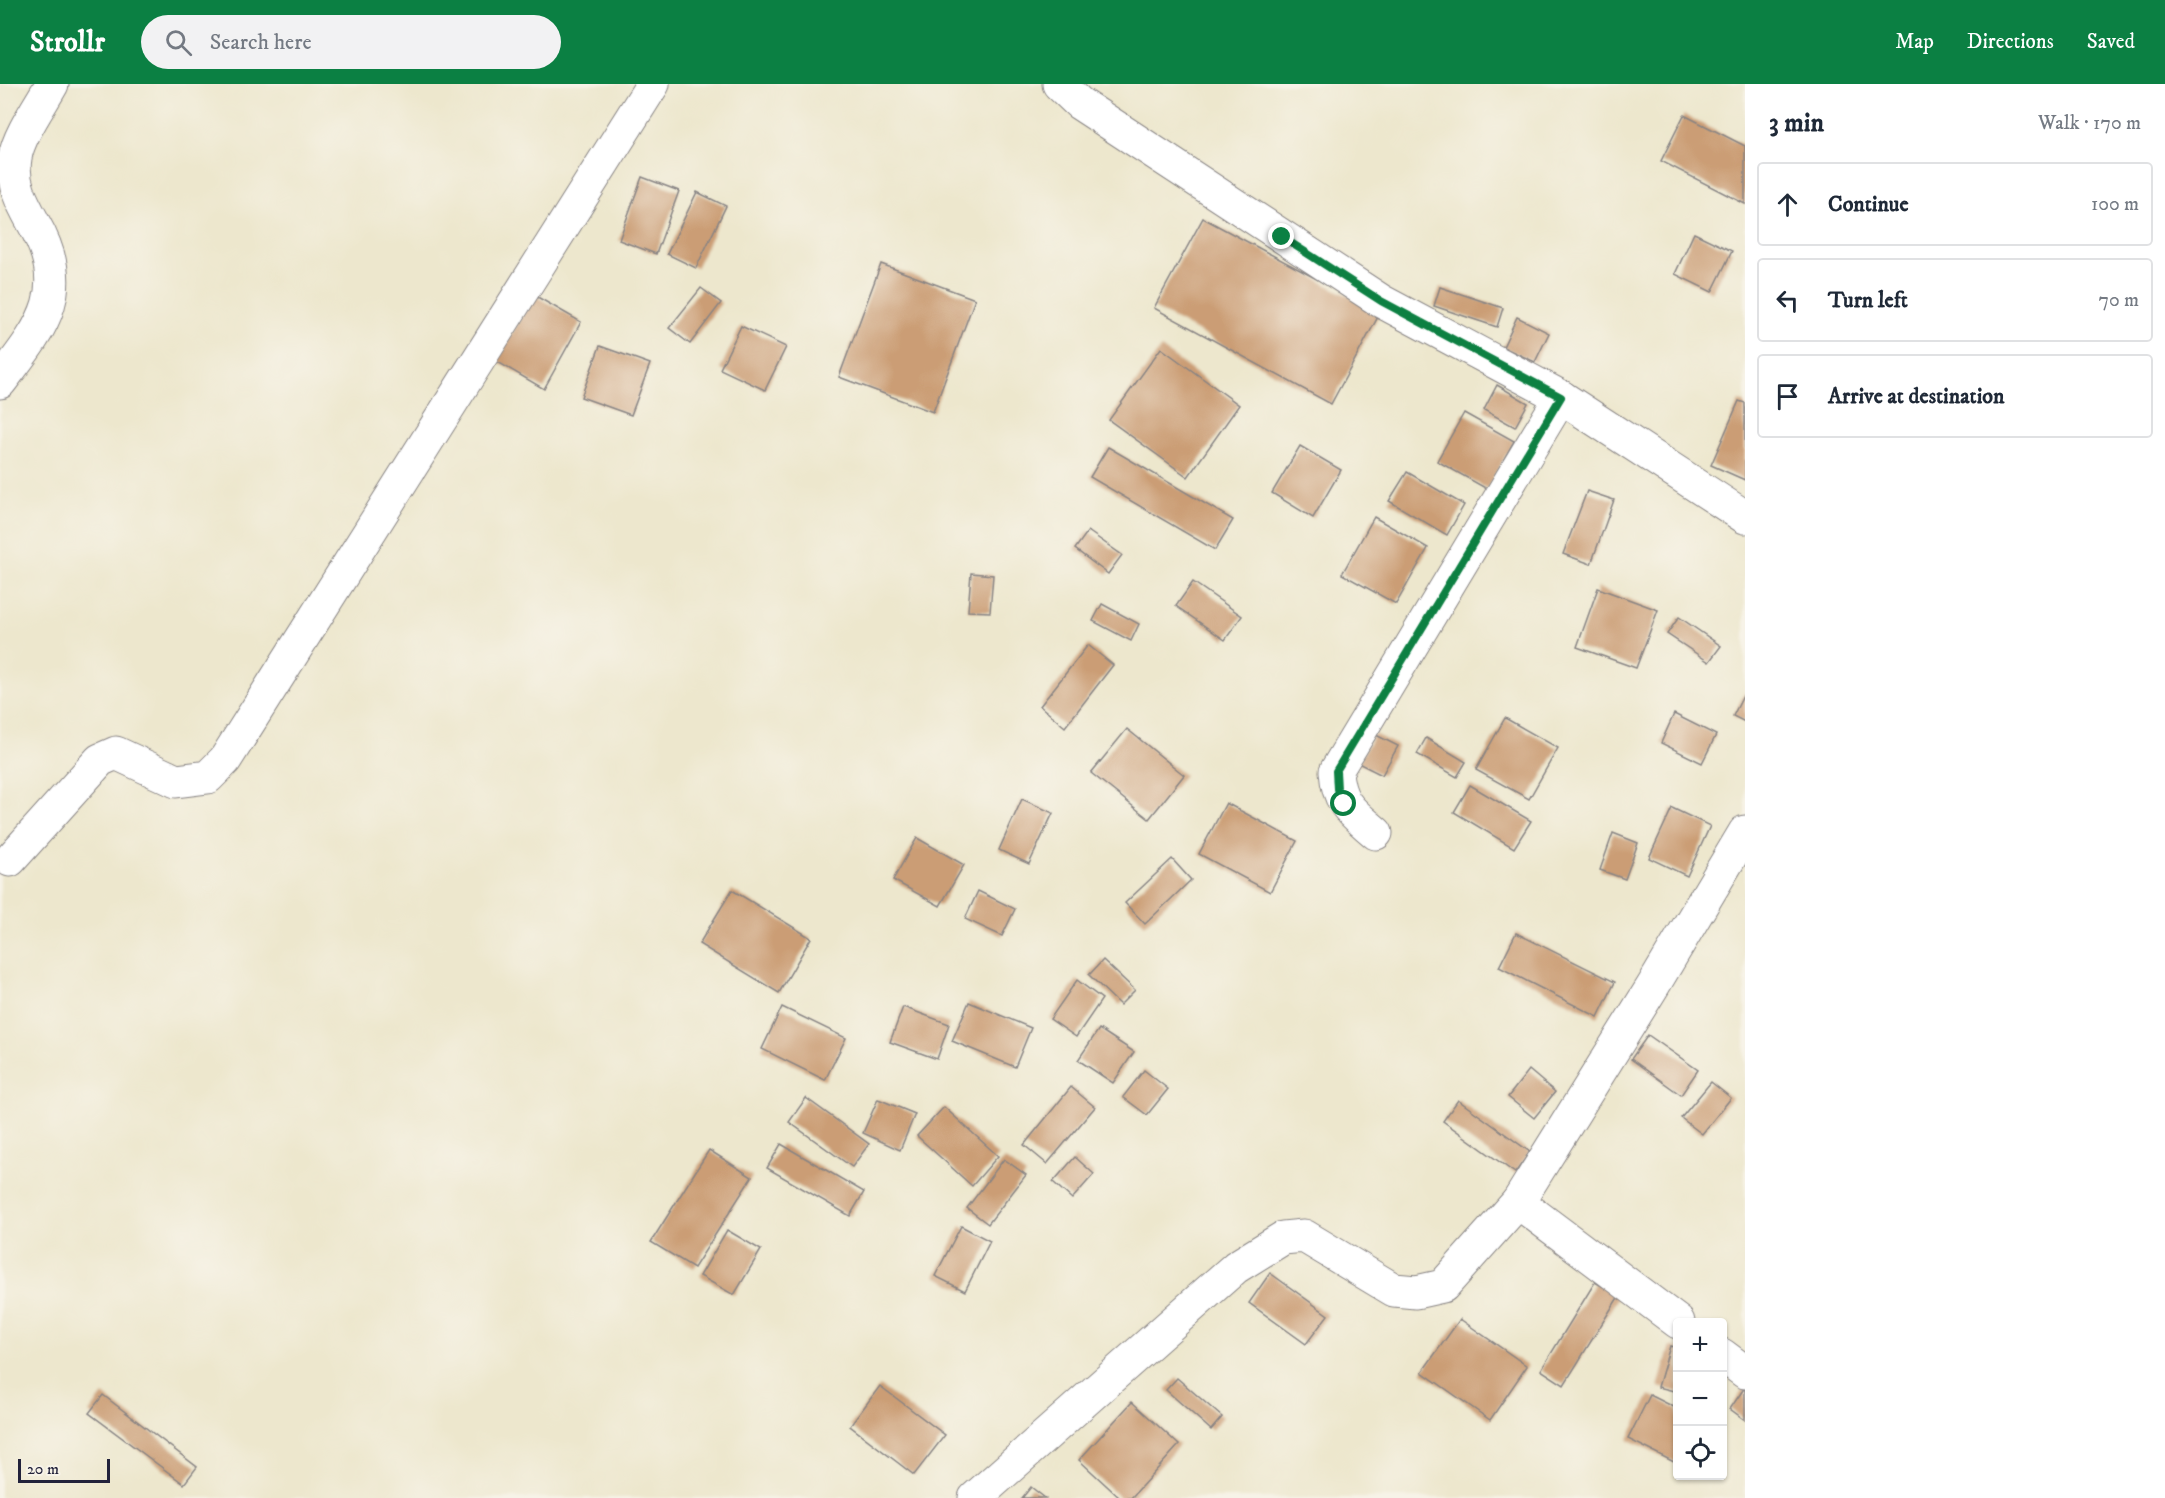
<!DOCTYPE html>
<html lang="en">
<head>
<meta charset="utf-8">
<style>
	:root { --surface:#fff; --page:#f2f2f3; --text:#1f2937; --muted:#747a83; --line:#e0e1e3; --accent:#0b8043 }
	body { margin:0; font-family:"IM FELL DW Pica",serif; background:var(--page); color:var(--text) }
	.controls { position:absolute; right:18px; bottom:18px; display:grid; overflow:hidden; border-radius:6px; box-shadow:0 2px 4px #0004 }
	.controls button { width:54px; height:54px; display:grid; place-items:center; padding:0; border:0; border-bottom:2px solid var(--line); background:var(--surface); color:var(--text); font:30px sans-serif }
	.scale { position:absolute; left:18px; bottom:15px; width:92px; box-sizing:border-box; padding-left:6px; border:3px solid #22223b; border-top:0; font-size:16px; line-height:21px; white-space:nowrap; color:#22223b; -webkit-text-stroke:4px #f7f3e8; paint-order:stroke }
	.stop { position:absolute; width:18px; height:18px; margin:-14px; border:4px solid #0b8043; border-radius:50%; background:#fff }
	.stop.end { background:#0b8043; border-color:#fff; box-shadow:0 2px 6px #0008 }
	.list { margin:0; padding:0; list-style:none }
	h2 { display:flex; justify-content:space-between; align-items:center; height:78px; margin:0; padding:0 24px; font-size:26px }
	h2 small { font-size:20px; font-weight:400; color:var(--muted) }
	.list li { display:grid; grid-template-columns:39px 1fr auto; gap:18px; align-items:center; box-sizing:border-box; height:84px; margin:0 12px 12px; padding:0 12px; border:2px solid var(--line); border-radius:6px }
	.list b { display:block; font-size:22px; white-space:nowrap }
	.list em { font-size:20px; font-style:normal; color:var(--muted) }
	.icon { flex:none; width:33px; height:33px; fill:none; stroke:currentColor; stroke-width:2; stroke-linecap:round; stroke-linejoin:round }
	.map { position:relative; flex:none; width:1745px; height:1414px; overflow:hidden }
	header { display:flex; align-items:center; gap:36px; box-sizing:border-box; height:84px; padding:0 30px; background:var(--accent); color:#fff }
	header strong { font-size:28px }
	nav { display:flex; gap:33px; margin-inline-start:auto; font-size:21px }
	.search { width:420px; height:54px; background:var(--page); display:flex; align-items:center; gap:15px; box-sizing:border-box; padding:0 21px; border-radius:33px; color:var(--muted); font-size:22px }
	main { display:flex }
	aside { flex:1; background:var(--surface) }
	.map>svg:first-child { display:block }
	.building { fill:#cb9d75 }
	.lines { fill:none; stroke-linecap:round; stroke-linejoin:round }
	.minor-casing { stroke:#888484; stroke-width:35 }
	.minor { stroke:#fff; stroke-width:33 }
	.route { stroke:#0b8043; stroke-width:8 }
</style>
</head>
<body>
<header>
<strong>Strollr</strong>
<div class="search"><svg class="icon" aria-label="search" viewBox="0 0 24 24"><circle cx="10" cy="10" r="6"/><path d="M15 15l6 6"/></svg>Search here</div>
<nav><a>Map</a><a>Directions</a><a>Saved</a></nav>
</header>
<main>
<div class="map">
<svg width="1745" height="1414" viewBox="0 0 1745 1414">
	<rect width="100%" height="100%" fill="#f7f3e8"/>
	<filter id="ink" filterUnits="userSpaceOnUse"><feTurbulence type="fractalNoise" baseFrequency=".0167" numOctaves="2"/><feDisplacementMap in="SourceGraphic" scale="12" xChannelSelector="R" yChannelSelector="G"/><feConvolveMatrix kernelMatrix="1 2 1 2 8 2 1 2 1" color-interpolation-filters="sRGB"/></filter>
	<filter id="wash" filterUnits="userSpaceOnUse"><feTurbulence type="fractalNoise" baseFrequency=".008" numOctaves="4" result="noise"/><feDisplacementMap in="SourceGraphic" scale="24" xChannelSelector="R" yChannelSelector="G"/><feGaussianBlur stdDeviation="1.35" result="paint"/><feColorMatrix in="noise" values="0 0 0 0 0 0 0 0 0 0 0 0 0 0 0 0 0 1.4 0 .05"/><feComposite in="paint" operator="in"/></filter>
	<g filter="url(#wash)">
		<rect width="100%" height="100%" fill="#ede7cd"/>
		<g id="blocks">
			<!-- building -->
			<g class="building">
				<polygon points="1684,31 1745,62 1745,120 1661,77"/>
				<polygon points="642,93 679,107 656,170 619,156"/>
				<polygon points="697,108 726,122 696,184 667,170"/>
				<polygon points="1203,134 1380,229 1331,320 1154,224"/>
				<polygon points="1694,149 1732,167 1712,208 1675,190"/>
				<polygon points="881,180 975,215 933,328 839,293"/>
				<polygon points="1440,203 1503,224 1497,243 1434,222"/>
				<polygon points="701,204 721,219 690,260 669,244"/>
				<polygon points="534,211 581,238 544,305 496,277"/>
				<polygon points="1517,233 1549,249 1535,278 1503,263"/>
				<polygon points="741,242 786,263 765,306 720,285"/>
				<polygon points="600,262 650,280 631,331 581,313"/>
				<polygon points="1161,264 1239,321 1188,393 1109,336"/>
				<polygon points="1497,301 1528,319 1515,343 1484,326"/>
				<polygon points="1739,317 1745,319 1745,396 1711,381"/>
				<polygon points="1464,329 1514,357 1487,405 1437,377"/>
				<polygon points="1300,362 1341,386 1313,434 1272,409"/>
				<polygon points="1108,363 1233,436 1215,466 1090,393"/>
				<polygon points="1407,388 1464,421 1447,451 1389,417"/>
				<polygon points="1587,407 1614,416 1591,480 1563,470"/>
				<polygon points="1374,433 1428,464 1396,520 1342,490"/>
				<polygon points="1088,447 1122,471 1108,490 1075,465"/>
				<polygon points="971,489 993,491 990,528 968,527"/>
				<polygon points="1193,498 1242,532 1225,556 1176,522"/>
				<polygon points="1598,504 1658,526 1636,584 1577,563"/>
				<polygon points="1102,520 1139,540 1131,557 1093,537"/>
				<polygon points="1679,533 1721,562 1709,578 1667,550"/>
				<polygon points="1088,561 1113,581 1065,643 1040,622"/>
				<polygon points="1745,608 1745,638 1733,632"/>
				<polygon points="1674,630 1716,651 1702,679 1661,659"/>
				<polygon points="1505,634 1558,664 1529,715 1476,686"/>
				<polygon points="1127,645 1184,691 1149,735 1091,689"/>
				<polygon points="1374,650 1398,662 1382,691 1358,679"/>
				<polygon points="1426,654 1466,678 1457,693 1417,670"/>
				<polygon points="1470,701 1531,737 1514,764 1454,728"/>
				<polygon points="1022,715 1053,729 1029,780 999,766"/>
				<polygon points="1226,719 1297,757 1270,808 1199,770"/>
				<polygon points="1672,724 1710,742 1687,792 1649,774"/>
				<polygon points="1613,749 1638,759 1625,795 1600,786"/>
				<polygon points="917,754 964,781 940,822 893,796"/>
				<polygon points="1172,775 1191,796 1145,840 1125,819"/>
				<polygon points="732,806 811,854 779,909 699,860"/>
				<polygon points="978,807 1015,825 1002,852 965,835"/>
				<polygon points="1516,849 1615,898 1598,933 1499,883"/>
				<polygon points="1103,876 1135,906 1120,921 1089,891"/>
				<polygon points="1077,896 1102,915 1076,953 1050,935"/>
				<polygon points="969,918 1031,944 1015,983 952,957"/>
				<polygon points="782,923 846,954 825,996 762,965"/>
				<polygon points="903,923 949,940 937,975 890,958"/>
				<polygon points="1099,945 1134,968 1113,999 1078,976"/>
				<polygon points="1648,951 1698,986 1681,1011 1631,975"/>
				<polygon points="1144,986 1168,1005 1147,1031 1123,1013"/>
				<polygon points="1529,986 1555,1008 1534,1034 1508,1013"/>
				<polygon points="1711,998 1731,1014 1702,1050 1681,1034"/>
				<polygon points="1071,1003 1095,1023 1047,1080 1024,1061"/>
				<polygon points="806,1014 869,1060 852,1083 789,1038"/>
				<polygon points="878,1015 915,1030 900,1066 863,1049"/>
				<polygon points="1458,1016 1530,1068 1515,1089 1443,1037"/>
				<polygon points="944,1023 998,1072 972,1102 917,1052"/>
				<polygon points="781,1060 864,1108 850,1132 767,1084"/>
				<polygon points="709,1066 752,1093 694,1184 651,1158"/>
				<polygon points="1075,1073 1094,1090 1072,1115 1053,1098"/>
				<polygon points="1004,1075 1026,1091 988,1140 967,1124"/>
				<polygon points="961,1142 990,1157 965,1207 935,1192"/>
				<polygon points="727,1146 761,1166 734,1211 700,1192"/>
				<polygon points="1270,1189 1328,1231 1306,1260 1249,1219"/>
				<polygon points="1595,1198 1619,1212 1564,1301 1541,1286"/>
				<polygon points="1460,1235 1527,1282 1490,1336 1422,1288"/>
				<polygon points="1670,1262 1678,1264 1678,1308 1658,1303"/>
				<polygon points="1177,1294 1222,1333 1211,1346 1166,1306"/>
				<polygon points="880,1302 945,1351 914,1391 850,1342"/>
				<polygon points="1745,1303 1745,1336 1730,1325"/>
				<polygon points="103,1311 197,1383 184,1400 89,1329"/>
				<polygon points="1650,1311 1678,1325 1678,1380 1628,1355"/>
				<polygon points="1132,1318 1179,1361 1131,1414 1120,1414 1079,1376"/>
				<polygon points="1031,1403 1045,1414 1022,1414"/>
			</g>
		</g>
	</g>
	<g filter="url(#ink)">
		<use href="#blocks" fill-opacity="0" stroke="#888484" stroke-width="1.5"/>
		<g class="lines">
			<!-- minor casing -->
			<g class="minor-casing">
				<g id="minor">
					<polyline points="1059,0 1079,19 1381,217 1561,313 1745,433"/>
					<path d="M0 298C43 242 73 207 33 138 22 118 11 98 15 74 18 52 41 20 52 0"/>
					<path d="M1376 749C1352 728 1338 720 1336 687L1561 313"/>
					<polyline points="10,776 100,676 116,669 176,697 208,693 225,676 653,0"/>
					<polyline points="1518,1118 1678,1238"/>
					<polyline points="1722,1271 1745,1288"/>
					<polyline points="975,1414 1236,1183 1283,1154 1304,1152 1394,1206 1416,1208 1443,1202 1518,1118 1653,902 1745,748"/>
				</g>
			</g>
			<!-- minor -->
			<use href="#minor" class="minor"/>
		</g>
	</g>
	<g class="lines" filter="url(#ink)">
		<!-- route -->
		<polyline class="route" points="1282,153 1381,217 1561,313 1336,687 1337,705 1344,720"/>
	</g>
</svg>
<div class="controls">
<button>+</button>
<button>−</button>
<button><svg class="icon" aria-label="locate" viewBox="0 0 24 24"><circle cx="12" cy="12" r="6"/><path d="M12 2v4M12 18v4M2 12h4M18 12h4"/></svg></button>
</div>
<div class="scale">20 m</div>
<div class="stop" style="left:1344px;top:720px"></div>
<div class="stop end" style="left:1282px;top:153px"></div>
</div>
<aside>
<h2>3 min<small>Walk · 170 m</small></h2>
<ul class="list">
<li><svg class="icon" aria-label="ahead" viewBox="0 0 24 24"><path d="M12 20V5M6 11l6-6 6 6"/></svg><div><b>Continue</b></div><em>100 m</em></li>
<li><svg class="icon" aria-label="left" viewBox="0 0 24 24"><path d="M17 20v-9H6M10 6l-5 5 5 5"/></svg><div><b>Turn left</b></div><em>70 m</em></li>
<li><svg class="icon" aria-label="arrive" viewBox="0 0 24 24"><path d="M6 21V4h12l-3 4 3 4H6"/></svg><div><b>Arrive at destination</b></div></li>
</ul>
</aside>
</main>
</body>
</html>
